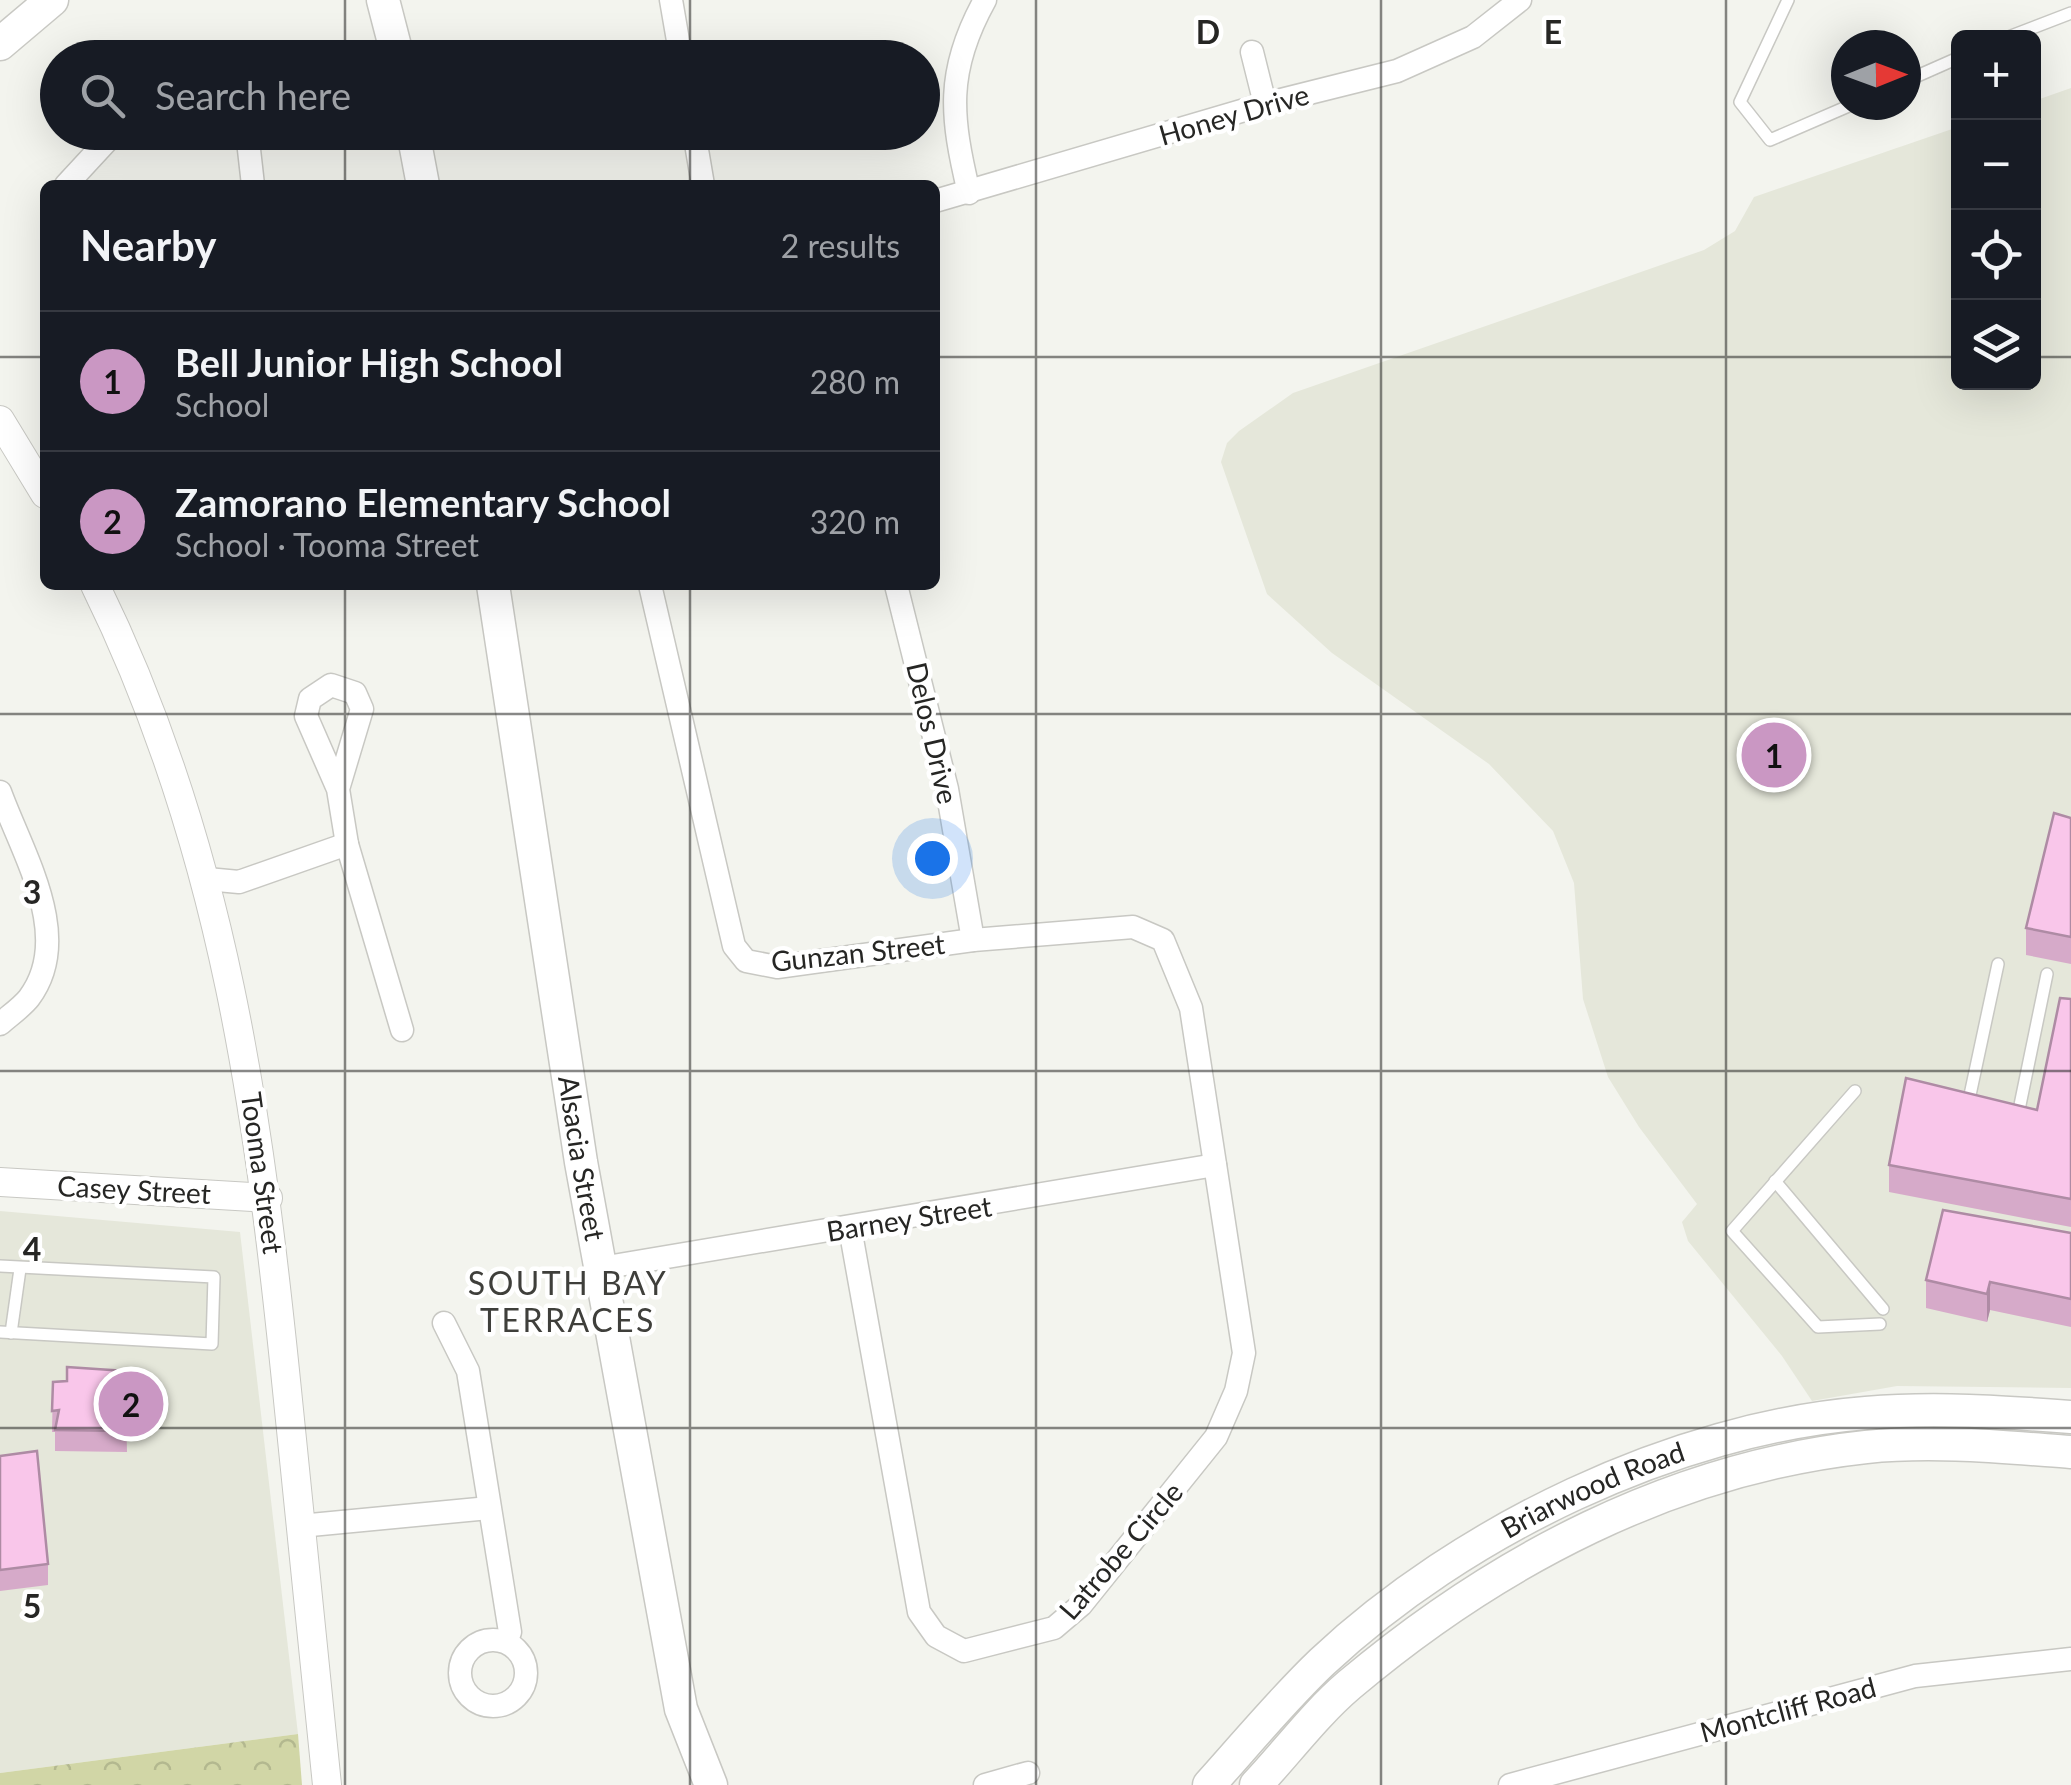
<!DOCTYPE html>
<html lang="en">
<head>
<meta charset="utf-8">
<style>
	:root { --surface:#171b24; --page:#20242c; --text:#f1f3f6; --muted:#9ea1a6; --line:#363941; --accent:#ca97c3 }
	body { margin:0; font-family:Lato,sans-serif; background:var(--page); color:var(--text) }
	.controls { position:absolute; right:30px; top:30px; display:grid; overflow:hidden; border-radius:15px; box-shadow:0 10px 40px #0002 }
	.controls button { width:90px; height:90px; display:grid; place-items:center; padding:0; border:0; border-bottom:2px solid var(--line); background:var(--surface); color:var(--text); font:50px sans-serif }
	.compass { position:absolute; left:1831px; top:30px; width:90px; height:90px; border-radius:50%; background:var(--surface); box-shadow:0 10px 40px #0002; rotate:89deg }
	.you { position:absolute; left:932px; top:858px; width:35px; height:35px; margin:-25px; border:8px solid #fff; border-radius:50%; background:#1a73e8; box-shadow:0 0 0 15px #1a73e833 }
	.badge { display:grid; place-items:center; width:65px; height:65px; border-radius:50%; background:var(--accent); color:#111; font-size:32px; font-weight:700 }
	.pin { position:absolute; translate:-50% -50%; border:5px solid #fff; box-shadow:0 2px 10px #0006 }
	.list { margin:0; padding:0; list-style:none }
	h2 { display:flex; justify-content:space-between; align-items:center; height:130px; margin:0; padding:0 40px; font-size:42px }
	h2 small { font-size:32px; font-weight:400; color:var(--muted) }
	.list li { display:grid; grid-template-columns:65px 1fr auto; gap:30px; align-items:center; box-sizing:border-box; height:140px; padding:0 40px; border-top:2px solid var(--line) }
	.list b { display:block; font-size:38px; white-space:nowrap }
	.list p { margin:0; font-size:32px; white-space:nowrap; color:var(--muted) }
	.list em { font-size:32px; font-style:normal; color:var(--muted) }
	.icon { flex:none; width:55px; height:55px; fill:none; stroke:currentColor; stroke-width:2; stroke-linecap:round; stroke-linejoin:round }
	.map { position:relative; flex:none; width:2071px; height:1785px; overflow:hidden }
	.search { position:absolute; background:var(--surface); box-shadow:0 10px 40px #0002; left:40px; top:40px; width:900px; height:110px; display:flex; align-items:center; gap:25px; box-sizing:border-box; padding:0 35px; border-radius:55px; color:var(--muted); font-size:38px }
	.panel { position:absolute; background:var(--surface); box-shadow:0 10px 40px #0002; left:40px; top:180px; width:900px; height:410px; border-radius:15px }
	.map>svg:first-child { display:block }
	.built { fill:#e5e7da }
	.park { fill:url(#park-crowns) }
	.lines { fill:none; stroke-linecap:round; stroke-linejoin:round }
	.service-casing { stroke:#c8c8c3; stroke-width:14 }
	.minor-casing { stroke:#c8c8c3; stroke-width:25 }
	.tertiary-casing { stroke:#c8c8c3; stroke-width:30 }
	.secondary-casing { stroke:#c8c8c3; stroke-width:35 }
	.service { stroke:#fff; stroke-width:11 }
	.minor { stroke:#fff; stroke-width:22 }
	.tertiary { stroke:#fff; stroke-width:28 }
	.secondary { stroke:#fff; stroke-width:32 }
	.wall { fill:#d6aac9 }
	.shaded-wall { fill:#ae8ba4 }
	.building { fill:#f9c6ea; stroke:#ae8ba4; stroke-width:2.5 }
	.grid { fill:none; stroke:#262624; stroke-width:2.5; stroke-opacity:0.55 }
	.labels { text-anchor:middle; stroke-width:9; stroke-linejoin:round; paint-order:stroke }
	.street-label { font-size:28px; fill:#262624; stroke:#fff }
	.quarter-label { font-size:32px; letter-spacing:2.5px; fill:#3f3f3b; stroke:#fff }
	.grid-label { font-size:32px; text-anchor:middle; font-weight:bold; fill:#262624; stroke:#fff; stroke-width:9; stroke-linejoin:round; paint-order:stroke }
</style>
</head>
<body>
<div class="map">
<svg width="2071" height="1785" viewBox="0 0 2071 1785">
	<defs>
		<pattern id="park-crowns" width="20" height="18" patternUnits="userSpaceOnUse" patternTransform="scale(2.5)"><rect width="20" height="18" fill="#d1d6a6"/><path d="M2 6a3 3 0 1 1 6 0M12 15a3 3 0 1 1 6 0" fill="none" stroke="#b3b88f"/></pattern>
	</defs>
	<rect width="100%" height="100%" fill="#f3f4ee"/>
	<!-- built -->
	<g class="built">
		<polygon points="2071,88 2071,1388 1897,1386 1812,1401 1782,1356 1688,1241 1682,1222 1697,1204 1639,1127 1608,1077 1583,999 1574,883 1553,831 1489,764 1332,653 1267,594 1221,462 1227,443 1239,431 1293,393 1704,250 1735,231 1754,197 1958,127 1958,382 2034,382 2034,101"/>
		<polygon points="0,1211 240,1232 298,1734 0,1773"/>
	</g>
	<!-- park -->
	<polygon class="park" points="298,1734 302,1785 0,1785 0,1773"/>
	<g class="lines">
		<!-- service casing -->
		<g class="service-casing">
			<g id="service">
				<polyline points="1788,0 1740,102 1770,140 1851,105"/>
				<polyline points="2006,38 2071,13"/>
				<polyline points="1906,81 1958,58"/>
				<polyline points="1855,1091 1732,1231 1818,1327 1880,1324"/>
				<polyline points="1970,1095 1998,964"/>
				<polyline points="2020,1105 2047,974"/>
				<polyline points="1775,1181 1883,1309"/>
				<polyline points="0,1266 214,1277 212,1344 0,1332"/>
				<polyline points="11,1333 20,1269"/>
			</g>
		</g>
		<!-- minor casing -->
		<g class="minor-casing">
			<g id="minor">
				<polyline points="671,0 681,58"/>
				<polyline points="1252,52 1265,104"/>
				<polyline points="247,132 253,185"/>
				<polyline points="694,132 703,185"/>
				<polyline points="66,185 115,132"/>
				<path d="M969 193C951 117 945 72 985 0"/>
				<polyline points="935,201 1265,104 1397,71 1473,37 1520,0"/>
				<polyline points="650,585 734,946 746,961 777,967 973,940 1133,927 1163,940 1191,1008 1244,1353 1236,1391 1216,1437 1081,1605 1054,1628 964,1651 936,1636 919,1612 850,1228"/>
				<polyline points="896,585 947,789 973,940"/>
				<polyline points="338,789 362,709 355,693 331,685 310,699 306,716 338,789 347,844 402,1030"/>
				<path d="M0 792C22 853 75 937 29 998 22 1007 9 1016 0 1024"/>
				<polyline points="207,879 239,882 347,844"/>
				<polyline points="601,1268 1215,1165"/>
				<polyline points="444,1323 468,1371 510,1632 506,1642"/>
				<polyline points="300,1526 489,1508"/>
				<circle cx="493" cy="1673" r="33"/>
				<polyline points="985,1785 1028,1773"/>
				<polyline points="1510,1785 1915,1676 2071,1659"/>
			</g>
		</g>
		<!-- tertiary casing -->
		<g class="tertiary-casing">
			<g id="tertiary">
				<polyline points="0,420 45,494"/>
				<path d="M95 585C225 849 260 1120 289 1410 301 1535 314 1660 327 1785"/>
				<polyline points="0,1182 268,1198"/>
			</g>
		</g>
		<!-- secondary casing -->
		<g class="secondary-casing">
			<g id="secondary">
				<polyline points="383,0 398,58"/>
				<polyline points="0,44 52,0"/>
				<polyline points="413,132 423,185"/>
				<path id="s1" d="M493 585 581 1162 681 1709 711 1785"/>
				<path id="s2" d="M1209 1785C1246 1744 1282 1700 1322 1662 1462 1531 1674 1428 1866 1413 1935 1407 2003 1412 2071 1417"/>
				<path d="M1256 1785C1287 1752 1315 1714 1349 1685 1496 1561 1672 1468 1866 1447 1934 1440 2003 1447 2071 1452"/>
			</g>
		</g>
		<!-- service -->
		<use href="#service" class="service"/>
		<!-- minor -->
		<use href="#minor" class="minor"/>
		<!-- tertiary -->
		<use href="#tertiary" class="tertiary"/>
		<!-- secondary -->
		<use href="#secondary" class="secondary"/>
	</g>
	<!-- wall -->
	<g class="wall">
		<polygon points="2071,818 2071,964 2026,955 2026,928"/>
		<polygon points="2071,999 2071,1227 1889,1192 1889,1165 2037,1110"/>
		<polygon points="2071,1233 2071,1327 1990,1310 1987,1322 1926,1308 1926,1280"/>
		<polygon points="125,1371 127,1452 55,1451 55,1432 52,1432 53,1382"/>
		<polygon points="0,1456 48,1564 48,1585 0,1591"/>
	</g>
	<!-- shaded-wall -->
	<polygon class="shaded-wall" points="1990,1282 1990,1310 1987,1322 1987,1294"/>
	<!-- building -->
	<g class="building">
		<polygon points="2054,813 2071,818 2071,937 2026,928"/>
		<polygon points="2060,998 2071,999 2071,1199 1889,1165 1906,1078 2037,1110"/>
		<polygon points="1943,1210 2071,1233 2071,1299 1990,1282 1987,1294 1926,1280"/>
		<polygon points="67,1367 125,1371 127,1431 55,1430 59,1410 52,1411 53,1382 67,1381"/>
		<polygon points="37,1451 48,1564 0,1570 0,1456"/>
	</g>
	<!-- grid -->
	<path class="grid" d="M345 0V58M690 0V58M1036 0V1785M1381 0V1785M1726 0V1785M345 132V185M690 132V185M0 357H45M935 357H1958M2034 357H2071M345 585V1785M690 585V1785M0 714H2071M0 1071H2071M0 1428H2071"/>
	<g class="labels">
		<!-- street labels -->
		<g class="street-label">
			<text transform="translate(1234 115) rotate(-16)" y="10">Honey Drive</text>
			<text transform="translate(932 733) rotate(77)" y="10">Delos Drive</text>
			<text transform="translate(858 953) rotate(-6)" y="10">Gunzan Street</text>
			<text dy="10" stroke="none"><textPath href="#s1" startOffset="580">Alsacia Street</textPath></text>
			<text transform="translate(262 1173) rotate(82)" y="10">Tooma Street</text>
			<text transform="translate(134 1190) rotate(3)" y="10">Casey Street</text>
			<text transform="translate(909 1219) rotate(-9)" y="10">Barney Street</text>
			<text dy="10" stroke="none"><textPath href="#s2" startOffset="490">Briarwood Road</textPath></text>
			<text transform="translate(1121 1551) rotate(-49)" y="10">Latrobe Circle</text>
			<text transform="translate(1788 1710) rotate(-15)" y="10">Montcliff Road</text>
		</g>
		<!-- quarter labels -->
		<g class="quarter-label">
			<text x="568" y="1295">SOUTH BAY<tspan x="568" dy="37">TERRACES</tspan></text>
		</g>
	</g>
	<g class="grid-label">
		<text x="1208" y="44">D</text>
		<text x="1553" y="44">E</text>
		<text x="32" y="904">3</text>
		<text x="32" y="1261">4</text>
		<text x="32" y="1618">5</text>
	</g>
</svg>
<div class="controls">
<button>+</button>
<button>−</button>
<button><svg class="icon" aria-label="locate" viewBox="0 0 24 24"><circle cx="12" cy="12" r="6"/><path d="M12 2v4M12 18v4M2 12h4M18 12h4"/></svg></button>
<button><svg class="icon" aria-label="layers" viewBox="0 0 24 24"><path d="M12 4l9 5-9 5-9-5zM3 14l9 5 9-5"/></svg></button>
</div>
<svg class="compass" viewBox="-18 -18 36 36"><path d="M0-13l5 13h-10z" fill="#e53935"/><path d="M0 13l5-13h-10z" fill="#9ea1a6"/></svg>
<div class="you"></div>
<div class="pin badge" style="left:1774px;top:755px">1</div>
<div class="pin badge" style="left:131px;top:1404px">2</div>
<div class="search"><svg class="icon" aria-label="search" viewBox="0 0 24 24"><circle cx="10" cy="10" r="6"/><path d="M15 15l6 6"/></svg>Search here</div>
<section class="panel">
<h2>Nearby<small>2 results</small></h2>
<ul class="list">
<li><span class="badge">1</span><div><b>Bell Junior High School</b><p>School</p></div><em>280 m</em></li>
<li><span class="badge">2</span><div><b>Zamorano Elementary School</b><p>School · Tooma Street</p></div><em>320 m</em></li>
</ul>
</section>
</div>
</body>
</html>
